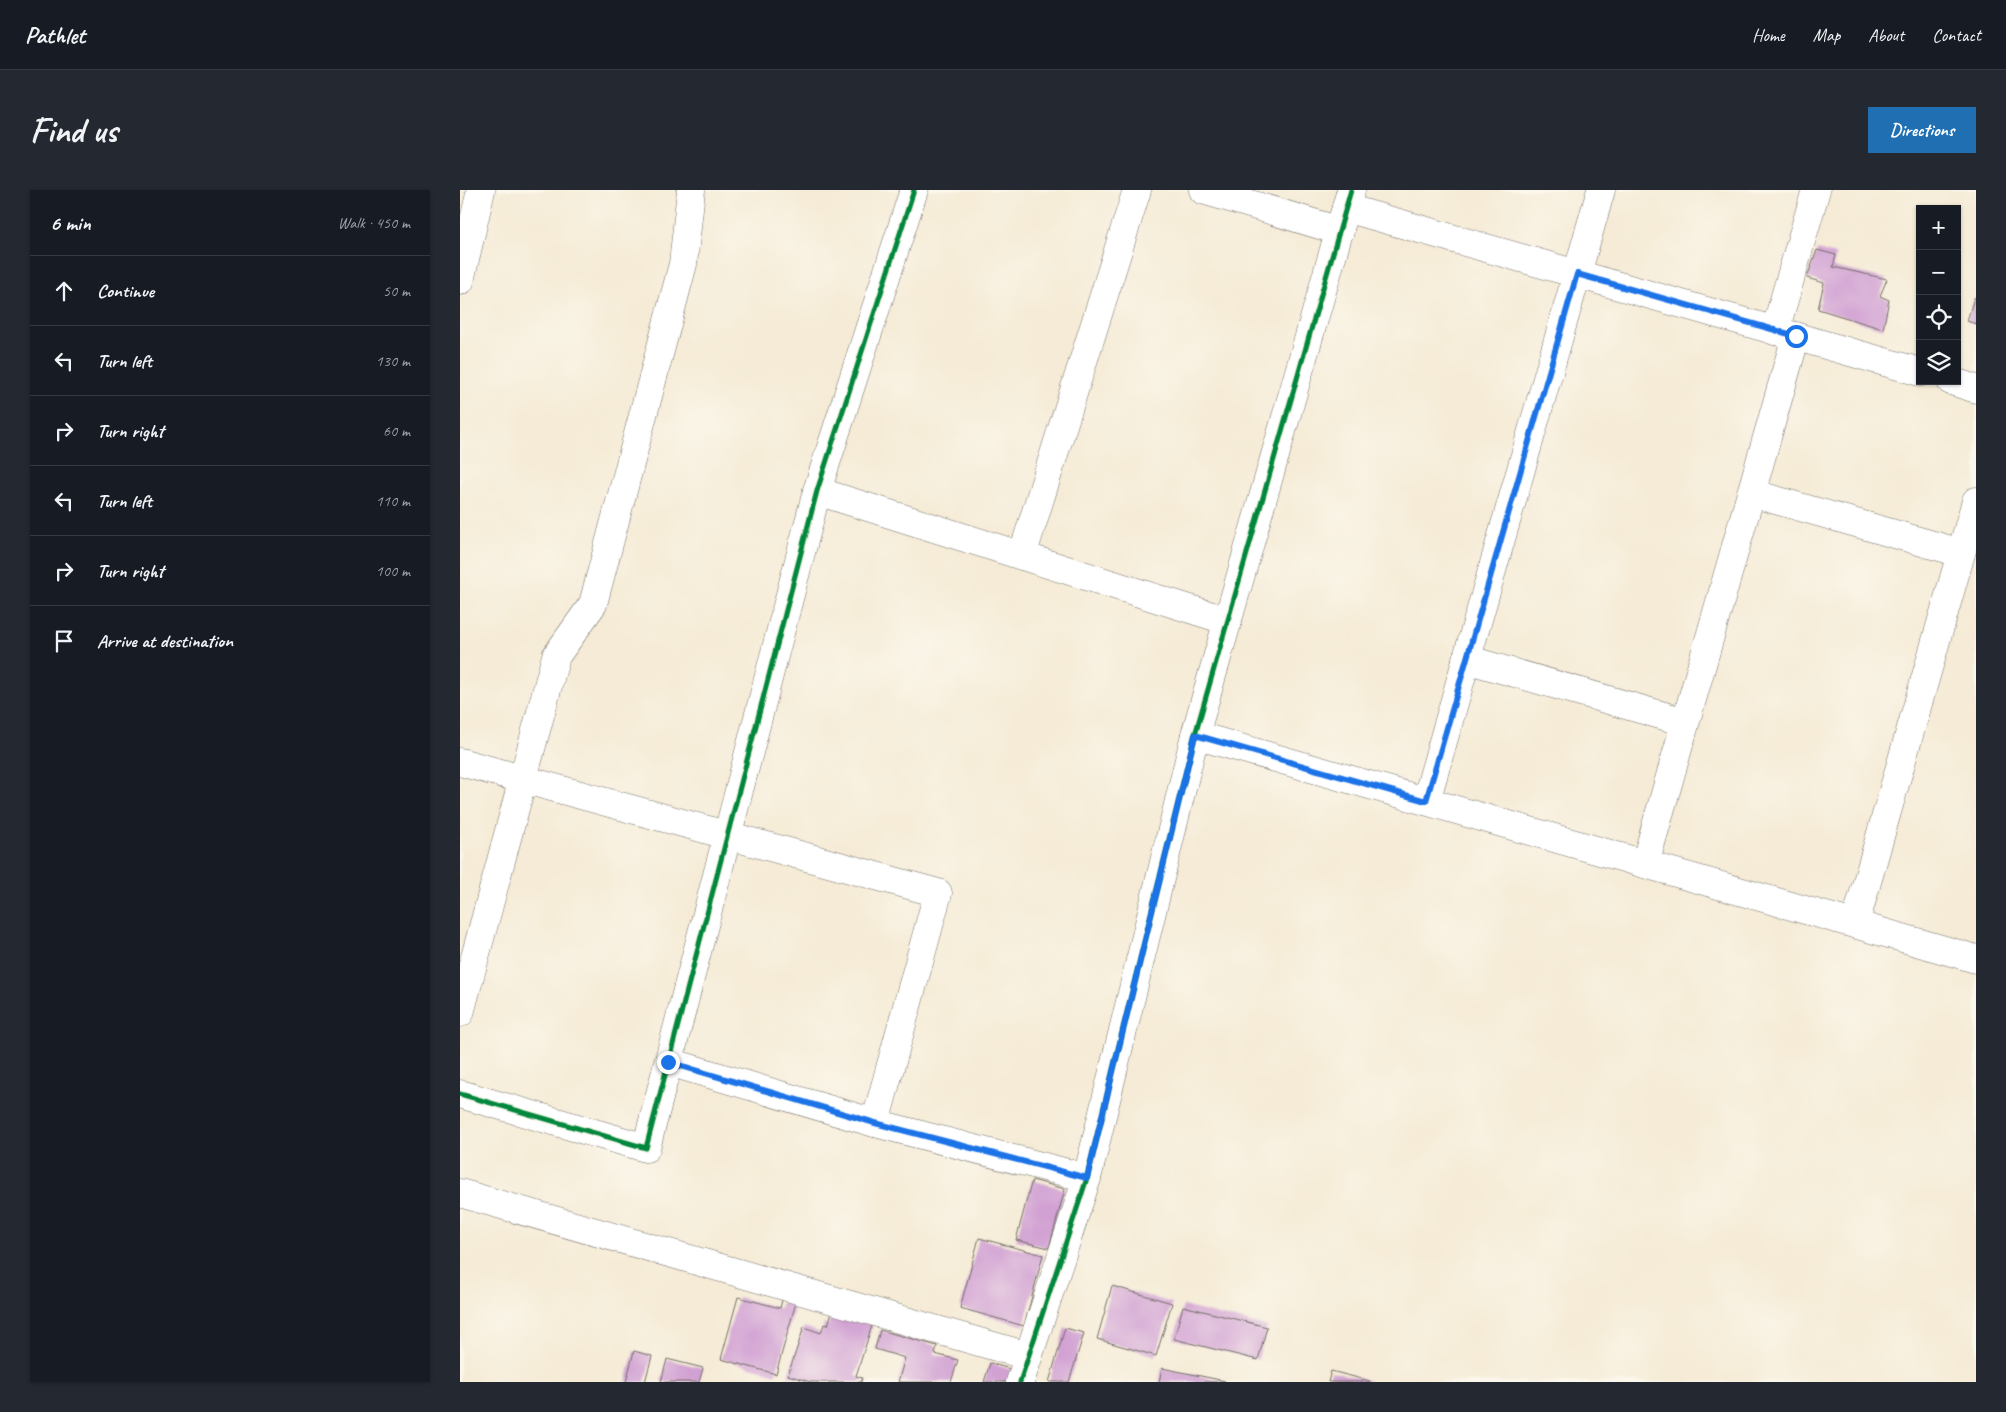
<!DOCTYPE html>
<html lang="en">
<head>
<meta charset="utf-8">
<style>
	:root { --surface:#171b24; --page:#242831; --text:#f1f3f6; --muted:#9ea1a6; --line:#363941; --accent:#1f6fb2 }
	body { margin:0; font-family:Caveat,sans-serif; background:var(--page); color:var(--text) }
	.controls { position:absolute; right:15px; top:15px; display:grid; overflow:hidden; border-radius:0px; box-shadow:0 1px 4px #0004 }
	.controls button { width:45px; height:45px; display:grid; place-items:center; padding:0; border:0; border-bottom:1px solid var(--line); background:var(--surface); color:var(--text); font:25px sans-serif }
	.stop { position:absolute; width:15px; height:15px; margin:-11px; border:4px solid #1a73e8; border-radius:50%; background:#fff }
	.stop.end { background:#1a73e8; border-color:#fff; box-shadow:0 1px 5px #0008 }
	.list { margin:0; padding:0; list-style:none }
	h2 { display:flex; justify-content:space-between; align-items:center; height:65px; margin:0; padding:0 20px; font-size:21px }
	h2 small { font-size:16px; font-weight:400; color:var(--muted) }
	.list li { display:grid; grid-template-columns:32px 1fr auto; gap:15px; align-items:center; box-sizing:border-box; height:70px; padding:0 20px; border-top:1px solid var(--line) }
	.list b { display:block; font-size:19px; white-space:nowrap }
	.list em { font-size:16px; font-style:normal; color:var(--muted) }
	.icon { flex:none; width:28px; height:28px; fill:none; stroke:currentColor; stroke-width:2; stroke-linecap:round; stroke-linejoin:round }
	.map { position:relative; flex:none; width:1516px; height:1192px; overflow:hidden; border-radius:0px }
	header { display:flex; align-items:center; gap:30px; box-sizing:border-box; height:70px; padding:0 25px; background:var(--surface); border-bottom:1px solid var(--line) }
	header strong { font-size:24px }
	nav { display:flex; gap:28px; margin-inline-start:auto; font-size:18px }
	.intro { display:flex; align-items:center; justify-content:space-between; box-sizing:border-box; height:120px; padding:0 30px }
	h1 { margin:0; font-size:35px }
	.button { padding:12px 22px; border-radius:0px; background:var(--accent); color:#fff; font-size:18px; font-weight:700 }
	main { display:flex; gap:30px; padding:0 30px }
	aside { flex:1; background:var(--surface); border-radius:0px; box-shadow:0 1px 4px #0004 }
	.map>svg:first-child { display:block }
	.building { fill:#d1a1d3 }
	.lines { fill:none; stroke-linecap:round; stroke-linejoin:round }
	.minor-casing { stroke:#726e67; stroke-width:29 }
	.minor { stroke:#fff; stroke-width:28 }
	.cycleway-casing { stroke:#fbf7ec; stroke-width:8 }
	.cycleway { stroke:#00873e; stroke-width:5 }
	.route { stroke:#1a73e8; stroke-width:6 }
</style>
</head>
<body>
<header>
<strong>Pathlet</strong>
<nav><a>Home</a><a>Map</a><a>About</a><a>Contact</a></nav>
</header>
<div class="intro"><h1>Find us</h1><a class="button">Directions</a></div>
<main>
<aside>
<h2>6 min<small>Walk · 450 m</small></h2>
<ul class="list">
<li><svg class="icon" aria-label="ahead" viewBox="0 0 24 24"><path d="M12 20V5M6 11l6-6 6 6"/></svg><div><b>Continue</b></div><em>50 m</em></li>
<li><svg class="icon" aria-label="left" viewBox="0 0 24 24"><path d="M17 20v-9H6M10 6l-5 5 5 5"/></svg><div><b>Turn left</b></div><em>130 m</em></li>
<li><svg class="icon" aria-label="right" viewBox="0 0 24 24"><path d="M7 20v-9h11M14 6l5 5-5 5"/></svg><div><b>Turn right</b></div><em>60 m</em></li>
<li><svg class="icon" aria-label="left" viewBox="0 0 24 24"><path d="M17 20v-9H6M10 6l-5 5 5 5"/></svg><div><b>Turn left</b></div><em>110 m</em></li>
<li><svg class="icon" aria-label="right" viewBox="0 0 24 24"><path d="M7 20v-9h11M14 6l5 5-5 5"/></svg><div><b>Turn right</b></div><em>100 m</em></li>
<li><svg class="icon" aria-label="arrive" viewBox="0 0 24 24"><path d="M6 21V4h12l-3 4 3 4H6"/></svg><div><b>Arrive at destination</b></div></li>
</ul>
</aside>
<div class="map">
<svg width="1516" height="1192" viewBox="0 0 1516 1192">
	<rect width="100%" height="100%" fill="#fbf7ec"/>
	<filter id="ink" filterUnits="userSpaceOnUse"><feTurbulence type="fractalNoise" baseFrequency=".02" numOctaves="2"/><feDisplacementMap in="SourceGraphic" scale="10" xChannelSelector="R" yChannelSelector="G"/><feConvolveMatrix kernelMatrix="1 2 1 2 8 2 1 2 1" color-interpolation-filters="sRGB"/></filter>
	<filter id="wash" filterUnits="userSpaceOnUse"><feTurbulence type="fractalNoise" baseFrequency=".0096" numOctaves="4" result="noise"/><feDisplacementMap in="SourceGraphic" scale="20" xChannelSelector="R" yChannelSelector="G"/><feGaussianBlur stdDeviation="1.12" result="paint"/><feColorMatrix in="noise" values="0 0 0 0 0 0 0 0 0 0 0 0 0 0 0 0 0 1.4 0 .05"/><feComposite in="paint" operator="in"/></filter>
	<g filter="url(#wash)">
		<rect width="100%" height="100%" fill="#f5ebd6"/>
		<g id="blocks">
			<!-- building -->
			<g class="building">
				<polygon points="1357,60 1376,65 1373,77 1427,89 1420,106 1429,110 1423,139 1358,119 1364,93 1347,88"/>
				<polygon points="1514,108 1516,108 1516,134 1507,131"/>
				<polygon points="572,990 605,999 589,1058 556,1050"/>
				<polygon points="519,1048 583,1065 564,1136 500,1118"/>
				<polygon points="652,1096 712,1113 696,1166 637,1149"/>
				<polygon points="324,1102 338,1105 316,1184 261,1169 278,1107 320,1118"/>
				<polygon points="723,1116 807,1137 798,1170 714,1149"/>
				<polygon points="372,1122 414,1129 396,1186 402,1188 401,1192 350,1192 328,1185 344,1137 361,1143 364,1134 368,1135"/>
				<polygon points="605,1138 624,1143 609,1192 589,1192"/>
				<polygon points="420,1140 477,1156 475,1164 498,1170 491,1192 438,1192 445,1168 415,1159"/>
				<polygon points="174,1161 192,1166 185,1192 166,1192"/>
				<polygon points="207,1169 243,1178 239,1192 201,1192"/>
				<polygon points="530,1173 553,1180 549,1192 524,1192"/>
				<polygon points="702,1178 765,1191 765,1192 699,1192"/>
				<polygon points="871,1181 910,1191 910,1192 868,1192"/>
			</g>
		</g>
	</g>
	<g filter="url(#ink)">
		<use href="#blocks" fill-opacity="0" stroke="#726e67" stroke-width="1"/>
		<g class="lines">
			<!-- minor casing -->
			<g class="minor-casing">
				<g id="minor">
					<polyline points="743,0 880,41"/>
					<polyline points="886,18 1460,182"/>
					<polyline points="0,91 21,0"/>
					<polyline points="1315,141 1356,0"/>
					<polyline points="1491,191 1516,199"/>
					<polyline points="357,301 768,431"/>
					<polyline points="1291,303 1501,363"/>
					<polyline points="562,366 677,0"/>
					<polyline points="1006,469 1225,532"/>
					<polyline points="735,545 1516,769"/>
					<polyline points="0,572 478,703 415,933"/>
					<polyline points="966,611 1141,0"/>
					<polyline points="1185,674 1336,146"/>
					<polyline points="1395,734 1516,311"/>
					<polyline points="0,823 96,466 133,414 223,74 231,0"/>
					<polyline points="209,872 415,933 627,988"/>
					<polyline points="0,904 186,958 357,301 454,0"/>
					<polyline points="0,1003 568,1166"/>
					<polyline points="560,1192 627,988 735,545 891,0"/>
				</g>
			</g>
			<!-- minor -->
			<use href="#minor" class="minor"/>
			<!-- cycleway casing -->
			<g class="cycleway-casing">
				<g id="cycleway">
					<polyline points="0,904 186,958 357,301 454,0"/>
					<polyline points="560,1192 627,988 735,545 891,0"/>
				</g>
			</g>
			<!-- cycleway -->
			<use href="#cycleway" class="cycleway"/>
		</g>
	</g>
	<g class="lines" filter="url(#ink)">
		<!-- route -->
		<polyline class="route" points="208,872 415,933 627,988 735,545 966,611 1117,84 1336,146"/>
	</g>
</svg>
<div class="controls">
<button>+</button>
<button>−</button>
<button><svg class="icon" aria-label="locate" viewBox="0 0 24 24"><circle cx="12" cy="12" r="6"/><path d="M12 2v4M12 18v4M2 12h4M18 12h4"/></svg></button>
<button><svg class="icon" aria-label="layers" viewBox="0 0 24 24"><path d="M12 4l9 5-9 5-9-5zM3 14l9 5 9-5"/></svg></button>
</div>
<div class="stop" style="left:1336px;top:146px"></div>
<div class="stop end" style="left:208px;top:872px"></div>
</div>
</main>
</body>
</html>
